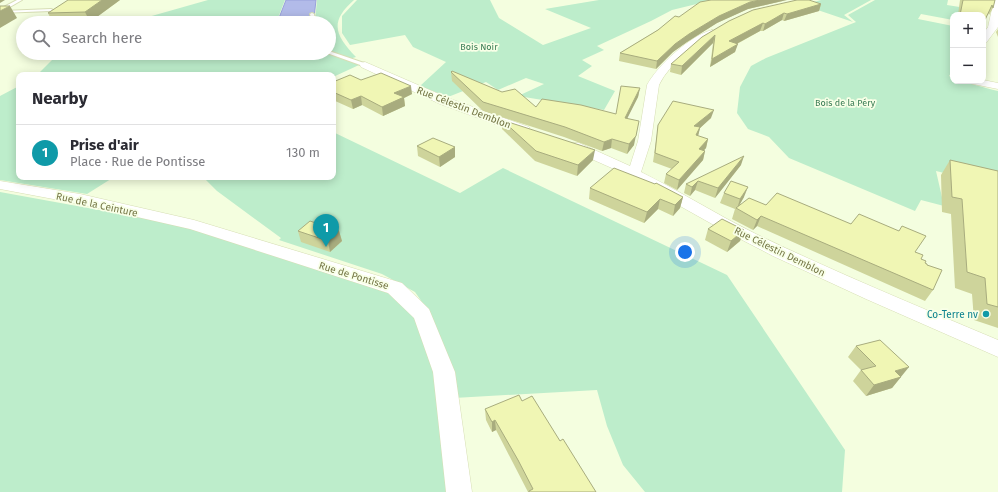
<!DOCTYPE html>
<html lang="en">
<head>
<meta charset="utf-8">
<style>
	:root { --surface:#fff; --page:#f2f2f3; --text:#2b2b33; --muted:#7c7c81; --line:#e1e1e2; --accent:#857f35 }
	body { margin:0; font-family:"Fira Sans",sans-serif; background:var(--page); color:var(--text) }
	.controls { position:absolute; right:12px; top:12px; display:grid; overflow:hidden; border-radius:8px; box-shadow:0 2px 10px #0003 }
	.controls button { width:36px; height:36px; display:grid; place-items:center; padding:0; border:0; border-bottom:1px solid var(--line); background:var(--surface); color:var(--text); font:20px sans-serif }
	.you { position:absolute; left:685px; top:252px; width:14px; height:14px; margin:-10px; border:3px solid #fff; border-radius:50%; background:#1a73e8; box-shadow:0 0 0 6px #1a73e833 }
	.badge { display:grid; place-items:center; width:26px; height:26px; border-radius:50%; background:var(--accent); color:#fff; font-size:13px; font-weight:700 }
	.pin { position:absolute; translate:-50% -33px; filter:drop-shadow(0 1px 2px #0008) }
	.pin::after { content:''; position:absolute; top:21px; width:14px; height:12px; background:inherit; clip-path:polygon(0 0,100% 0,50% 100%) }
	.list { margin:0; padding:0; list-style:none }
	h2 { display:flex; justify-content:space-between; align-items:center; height:52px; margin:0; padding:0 16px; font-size:17px }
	h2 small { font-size:13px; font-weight:400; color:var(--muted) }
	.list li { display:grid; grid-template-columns:26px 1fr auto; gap:12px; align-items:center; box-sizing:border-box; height:56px; padding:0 16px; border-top:1px solid var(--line) }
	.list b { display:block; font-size:15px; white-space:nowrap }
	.list p { margin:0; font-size:13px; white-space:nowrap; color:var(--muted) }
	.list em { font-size:13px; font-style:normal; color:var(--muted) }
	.icon { flex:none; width:22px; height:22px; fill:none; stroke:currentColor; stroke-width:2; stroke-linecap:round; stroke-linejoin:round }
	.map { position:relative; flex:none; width:998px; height:492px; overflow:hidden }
	.search { position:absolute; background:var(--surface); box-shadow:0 2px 10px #0003; left:16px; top:16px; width:320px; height:44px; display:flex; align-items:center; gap:10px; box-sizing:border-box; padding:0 14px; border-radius:22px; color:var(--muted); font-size:15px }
	.panel { position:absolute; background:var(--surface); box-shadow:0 2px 10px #0003; left:16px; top:72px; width:320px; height:108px; border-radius:8px }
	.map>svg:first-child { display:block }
	.green { fill:#bdedcb }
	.water { fill:#b2bbe9; stroke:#97a1dc }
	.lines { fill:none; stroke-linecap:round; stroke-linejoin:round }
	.service-casing { stroke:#d7deb5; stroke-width:2 }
	.minor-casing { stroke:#d7deb5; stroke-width:1 }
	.service { fill:#fff; fill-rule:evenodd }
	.minor { fill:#fff; fill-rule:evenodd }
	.wall { fill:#ced49b }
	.shaded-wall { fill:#a8ac7e }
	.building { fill:#f0f6b4; stroke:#a8ac7e }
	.culture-dot { fill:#0f9aa8; stroke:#f8ffe7; stroke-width:1.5 }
	.labels { text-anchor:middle; stroke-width:3.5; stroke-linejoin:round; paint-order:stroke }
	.far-park-label { font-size:9px; fill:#3b7e56; stroke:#f8ffe7 }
	.street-label { font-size:10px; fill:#747645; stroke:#f8ffe7 }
	.culture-label { font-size:10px; fill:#0d838f; stroke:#f8ffe7; text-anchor:end }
</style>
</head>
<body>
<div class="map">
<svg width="998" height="492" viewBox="0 0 998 492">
	<rect width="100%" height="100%" fill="#f4fedf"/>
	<!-- green -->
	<g class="green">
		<polygon points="208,0 285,0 276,23 127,23"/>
		<path d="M317 0H354C329 22 335 35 356 57L346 60 359 65 333 77V75H37L59 53H329V23H313L315 21Z"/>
		<polygon points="357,0 490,0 499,18 543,45 591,28 545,9 599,0 713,0 672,10 651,21 597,46 604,50 582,60 592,66 578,76 615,91 604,110 518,96 544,84 526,78 498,90 486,82 448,97 420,86 446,62 413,47 405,35 350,45 342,33 342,16"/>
		<polygon points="821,0 871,0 844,15 853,22 803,5"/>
		<path d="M875 0H948L947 5 985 11 983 15H953V20L921 14 918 19 953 26V70L949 76 953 78V81C966 81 984 88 998 91V186L936 171 944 206 921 200 915 211 789 158 769 137 748 129 737 113 740 87 751 66 766 58 856 22 848 15Z"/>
		<polygon points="19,86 19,177 114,177 87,194 0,180 0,96"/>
		<polygon points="333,132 460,193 503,168 727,275 845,450 842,492 645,492 623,465 607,426 597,390 454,398 431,315 415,292 382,274 279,240 281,238 217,191 203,177 333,177"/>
		<polygon points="0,192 154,220 203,232 388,293 415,314 438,376 452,492 0,492"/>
	</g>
	<!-- water -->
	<polygon class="water" points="286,0 316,0 314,18 311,19 310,23 277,23"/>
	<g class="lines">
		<!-- service casing -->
		<g class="service-casing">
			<g id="service">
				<polygon points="17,0 22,0 3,11 51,9 53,10 51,11 0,13 0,9"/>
				<polygon points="312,13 314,14 316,23 312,23 310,14"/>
				<polygon points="329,51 367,64 367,65 363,66 327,53 329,53"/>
			</g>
		</g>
		<!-- minor casing -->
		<g class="minor-casing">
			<g id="minor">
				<polygon points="994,0 998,0 998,27 986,43 983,44 983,34 988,27"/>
				<path d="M712 30 715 31 717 33 715 35C694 48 670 62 659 85L651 141 641 172C680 191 717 215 756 234 835 272 917 306 998 340V357L866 299 773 256 721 229 614 169 569 149 567 146 569 143H579L630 166 638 141 647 85C657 66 691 35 712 30Z"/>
				<polygon points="365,62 448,98 529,127 530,130 529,133 519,133 440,104 361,67 360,65 361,63"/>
				<polygon points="983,80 998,83 998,89 968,83 966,81 983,81"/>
				<polygon points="0,181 80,194 194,220 402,283 429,309 455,372 472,492 446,492 433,372 414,318 388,293 190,229 80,204 0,189"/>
			</g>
		</g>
		<!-- service -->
		<use href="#service" class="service"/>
		<!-- minor -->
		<use href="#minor" class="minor"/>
	</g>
	<!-- wall -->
	<g class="wall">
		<polygon points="120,0 90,22 53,23 48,13"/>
		<polygon points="787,0 748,9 717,23 687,42 673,52 656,69 619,61 620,53 679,17"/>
		<polygon points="960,0 995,0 993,8 989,15 988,13 983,24 983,15 958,15"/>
		<polygon points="821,4 819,11 784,21 782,20 763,31 760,31 737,44 735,52 710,67 713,43 681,75 670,72 671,64 729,21"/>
		<polygon points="998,29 998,37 996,32"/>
		<polygon points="451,72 536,107 616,114 640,88 638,97 627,118 634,145 627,154 611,148 602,151 564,137 483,111 452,81"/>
		<polygon points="361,80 412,94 404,98 405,106 383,116 362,105 353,109 333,100 333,82"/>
		<polygon points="711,118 700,128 698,136 708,139 706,148 704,150 705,151 703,160 677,190 664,183 666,174 672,169 653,162 657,134 658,125"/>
		<polygon points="502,120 593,160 577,176 535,161 502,129"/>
		<polygon points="417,146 455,147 455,157 440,167 418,156"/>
		<polygon points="950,160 998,171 998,328 974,320 972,294 955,288 951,214 942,212 941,175"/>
		<polygon points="741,165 715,198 695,190 690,196 684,193 686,184"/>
		<polygon points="590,188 683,197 680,208 673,216 658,209 644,223 589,199"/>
		<polygon points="724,193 744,197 739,206 766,205 915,252 927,265 933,290 925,301 757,226 753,230 732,219 735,209 720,203"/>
		<polygon points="708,229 744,230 740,241 727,252 705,240"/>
		<polygon points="298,231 339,231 342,241 330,252 301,242"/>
		<polygon points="856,346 900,378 892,388 866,396 853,381 861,370 848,357"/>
		<polygon points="522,401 560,441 596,492 528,492 496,430 492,432 486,420 485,409"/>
	</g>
	<!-- shaded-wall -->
	<g class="shaded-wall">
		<polygon points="0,0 5,0 0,3"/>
		<polygon points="102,0 120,0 90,22 85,12"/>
		<polygon points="760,0 787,0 748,9 717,23 687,42 673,52 656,69 657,61 675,44 689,34 719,16 750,2"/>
		<polygon points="821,4 819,11 784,21 787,14"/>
		<polygon points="10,6 17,18 0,28 0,11"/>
		<polygon points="784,13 782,20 763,31 765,24"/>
		<polygon points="763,23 760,31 727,49 729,41"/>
		<polygon points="715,35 713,43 681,75 682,66"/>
		<polygon points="738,44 735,52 710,67 712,59"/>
		<polygon points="411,86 412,94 404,98 405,106 383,116 382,107 394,93"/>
		<polygon points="640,88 638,97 623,127 625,118"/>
		<polygon points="361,96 362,105 353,109 351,100"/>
		<polygon points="714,110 711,118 700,128 698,136 694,144 694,126"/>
		<polygon points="639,121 634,145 627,154 629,144"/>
		<polygon points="612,139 611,148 602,151 604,142"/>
		<polygon points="708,139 706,148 697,158 699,149"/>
		<polygon points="455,147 455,157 440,167 439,157"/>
		<polygon points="595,150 593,160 577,176 578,165"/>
		<polygon points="705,151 703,160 677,190 679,180"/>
		<polygon points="744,156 741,165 715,198 718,188"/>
		<polygon points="698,181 695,190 690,196 692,187"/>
		<polygon points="748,187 744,197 737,209 740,199"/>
		<polygon points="683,197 680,208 673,216 675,205"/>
		<polygon points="660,199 658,209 644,223 647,212"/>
		<polygon points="761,216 757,226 753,230 757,220"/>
		<polygon points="744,230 740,241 727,252 731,241"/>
		<polygon points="339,231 342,241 330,252 328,241"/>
		<polygon points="909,367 892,388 866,396 874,385 895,371"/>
		<polygon points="495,420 496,430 492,432 492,422"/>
	</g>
	<!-- building -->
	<g class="building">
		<polygon points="68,0 102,0 85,12 48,13"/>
		<polygon points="711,0 760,0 750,2 719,16 689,34 675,44 657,61 620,53 658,30 675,16 679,17 700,2"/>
		<polygon points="797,0 809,0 821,4 787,14 784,13 765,24 763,23 729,41 738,44 712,59 715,35 682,66 671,64 702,37 729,21 753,10"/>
		<polygon points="963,0 995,0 993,8 992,5 984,22 983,22 983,15 960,15"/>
		<polygon points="0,6 10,6 0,11"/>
		<polygon points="452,71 502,92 515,89 536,107 542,99 581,105 616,114 621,86 640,88 625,118 639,121 636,136 629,144 612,139 604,142 565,127 483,102 451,72"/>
		<polygon points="381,73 411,86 394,93 404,97 382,107 361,96 351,100 333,92 333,82 350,75 361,80"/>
		<polygon points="673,101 714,110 694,126 700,127 696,135 708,139 699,149 705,151 679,180 666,174 679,162 655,153 658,125"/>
		<polygon points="502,120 595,150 578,165 536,151"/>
		<polygon points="433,138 455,147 439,157 417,146"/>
		<polygon points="744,156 718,188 698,181 692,187 686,184"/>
		<polygon points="950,160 998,171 998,307 987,304 985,278 967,272 962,199 952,197"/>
		<polygon points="614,168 655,184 656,183 683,197 675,205 660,199 647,212 590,188"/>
		<polygon points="731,181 748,187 740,199 724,193"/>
		<polygon points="777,193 851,224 859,214 899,231 902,226 926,236 915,252 923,255 921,259 926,261 925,263 927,264 927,265 942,270 933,290 761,216 757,220 736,208 749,198 766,205"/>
		<polygon points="722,219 744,230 731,241 708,229"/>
		<polygon points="310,221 339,231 328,241 298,231"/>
		<polygon points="880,340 909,367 895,371 901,377 874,385 861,370 876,366 856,346"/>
		<polygon points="519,395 522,401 532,396 560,441 563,439 596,492 529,492 529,491 533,489 518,460 495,420 492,422 485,409"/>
	</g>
	<!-- markers -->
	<circle class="culture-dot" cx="986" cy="314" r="4"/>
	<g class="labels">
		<!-- far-park labels -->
		<g class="far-park-label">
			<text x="479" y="50">Bois Noir</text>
			<text x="845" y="106">Bois de la Péry</text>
		</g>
		<!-- street labels -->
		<g class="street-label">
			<text transform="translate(464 107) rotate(21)" y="4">Rue Célestin Demblon</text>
			<text transform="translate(97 204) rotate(12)" y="4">Rue de la Ceinture</text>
			<text transform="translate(780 251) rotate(26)" y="4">Rue Célestin Demblon</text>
			<text transform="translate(354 275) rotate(17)" y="4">Rue de Pontisse</text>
		</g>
		<!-- culture labels -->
		<g class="culture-label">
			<text x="978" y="318">Co-Terre nv</text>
		</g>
	</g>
</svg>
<div class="controls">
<button>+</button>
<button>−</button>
</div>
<div class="you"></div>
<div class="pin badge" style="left:326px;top:247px;background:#0f9aa8">1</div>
<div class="search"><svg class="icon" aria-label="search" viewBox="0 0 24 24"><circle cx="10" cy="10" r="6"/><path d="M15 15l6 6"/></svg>Search here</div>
<section class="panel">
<h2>Nearby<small></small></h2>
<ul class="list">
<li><span class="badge" style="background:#0f9aa8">1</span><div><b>Prise d'air</b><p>Place · Rue de Pontisse</p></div><em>130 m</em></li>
</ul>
</section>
</div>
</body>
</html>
